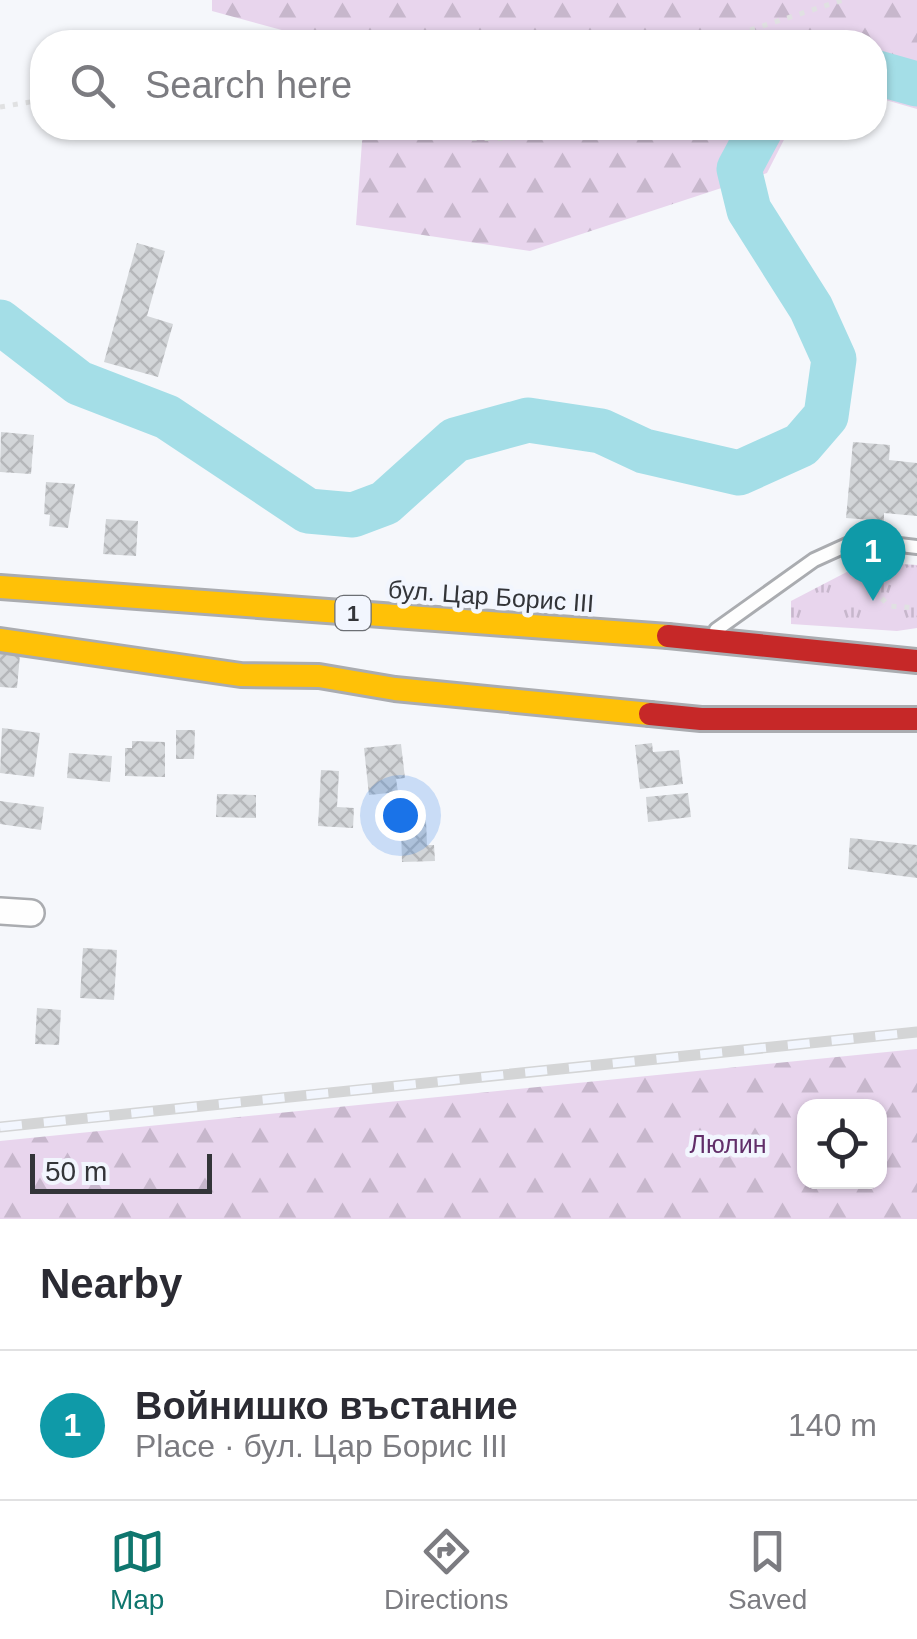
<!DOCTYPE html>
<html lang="en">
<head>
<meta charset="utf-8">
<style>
	:root { --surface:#fff; --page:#f2f2f3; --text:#2b2b33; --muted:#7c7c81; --line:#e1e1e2; --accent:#0f766e }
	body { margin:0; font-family:Arial,sans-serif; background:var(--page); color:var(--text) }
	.controls { position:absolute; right:30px; bottom:30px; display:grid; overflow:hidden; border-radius:20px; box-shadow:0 2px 8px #0004 }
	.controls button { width:90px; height:90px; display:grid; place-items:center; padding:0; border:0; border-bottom:2px solid var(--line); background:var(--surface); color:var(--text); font:50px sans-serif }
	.scale { position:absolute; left:30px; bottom:25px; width:182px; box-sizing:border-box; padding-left:10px; border:5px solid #333539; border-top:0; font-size:28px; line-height:35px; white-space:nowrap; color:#333539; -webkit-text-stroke:8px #f2f6fe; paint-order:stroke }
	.you { position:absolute; left:400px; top:815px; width:35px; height:35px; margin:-25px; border:8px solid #fff; border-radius:50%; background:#1a73e8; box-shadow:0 0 0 15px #1a73e833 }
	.badge { display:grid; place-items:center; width:65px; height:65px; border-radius:50%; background:var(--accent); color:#fff; font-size:32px; font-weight:700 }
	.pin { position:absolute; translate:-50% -82px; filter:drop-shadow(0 2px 5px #0008) }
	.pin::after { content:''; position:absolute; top:52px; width:35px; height:30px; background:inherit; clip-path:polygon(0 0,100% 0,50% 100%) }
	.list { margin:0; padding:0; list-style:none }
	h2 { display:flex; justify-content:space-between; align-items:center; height:130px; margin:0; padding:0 40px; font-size:42px }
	h2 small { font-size:32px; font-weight:400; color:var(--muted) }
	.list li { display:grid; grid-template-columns:65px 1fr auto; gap:30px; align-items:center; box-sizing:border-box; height:150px; padding:0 40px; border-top:2px solid var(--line) }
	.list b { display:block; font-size:38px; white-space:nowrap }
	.list p { margin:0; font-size:32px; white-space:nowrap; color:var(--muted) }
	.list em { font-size:32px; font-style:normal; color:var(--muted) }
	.icon { flex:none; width:55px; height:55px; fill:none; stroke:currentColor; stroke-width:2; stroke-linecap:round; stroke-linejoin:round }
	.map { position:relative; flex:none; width:917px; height:1219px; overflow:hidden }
	.search { position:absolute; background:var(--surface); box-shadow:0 2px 8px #0004; left:30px; right:30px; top:30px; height:110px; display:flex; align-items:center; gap:25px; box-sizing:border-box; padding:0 35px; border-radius:40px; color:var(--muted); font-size:38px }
	.sheet { height:280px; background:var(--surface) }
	nav { display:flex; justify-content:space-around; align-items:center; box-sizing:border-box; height:140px; border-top:2px solid var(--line); background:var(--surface); font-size:28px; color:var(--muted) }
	nav a { display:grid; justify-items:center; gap:5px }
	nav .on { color:var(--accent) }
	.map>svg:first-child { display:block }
	.forest { fill:url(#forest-firs); fill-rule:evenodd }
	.park { fill:url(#park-tufts) }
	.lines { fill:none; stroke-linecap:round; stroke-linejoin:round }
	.river { stroke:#a4dee7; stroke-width:45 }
	.building { fill:url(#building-cross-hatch) }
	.lane-casing { stroke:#aaacb0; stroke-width:18 }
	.street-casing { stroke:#aaacb0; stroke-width:30 }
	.slow-casing { stroke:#aaacb0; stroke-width:28 }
	.jam-casing { stroke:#aaacb0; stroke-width:28 }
	.path { stroke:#e0e1e2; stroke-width:5; stroke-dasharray:5 8; stroke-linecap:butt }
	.lane { stroke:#fefefe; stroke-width:12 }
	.street { stroke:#fefefe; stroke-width:25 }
	.slow { stroke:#ffc107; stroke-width:22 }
	.jam { stroke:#c62828; stroke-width:22 }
	.rail-casing { stroke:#d4d5d6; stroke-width:11 }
	.rail { stroke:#f2f6fe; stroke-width:8; stroke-dasharray:22; stroke-linecap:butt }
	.labels { text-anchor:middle; stroke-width:9; stroke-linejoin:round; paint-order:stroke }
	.shield { fill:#f2f6fe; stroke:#6c6f74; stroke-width:2.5 }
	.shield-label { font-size:22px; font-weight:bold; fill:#333539 }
	.street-label { font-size:25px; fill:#333539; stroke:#f2f6fe }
	.park-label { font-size:25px; fill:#612e69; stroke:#f2f6fe }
</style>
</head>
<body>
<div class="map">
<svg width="917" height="1219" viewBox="0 0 917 1219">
	<defs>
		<pattern id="forest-firs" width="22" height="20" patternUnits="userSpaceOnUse" patternTransform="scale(2.5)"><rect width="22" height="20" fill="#e8d5ed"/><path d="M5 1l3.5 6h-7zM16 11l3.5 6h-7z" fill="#c7b7cc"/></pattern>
		<pattern id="park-tufts" width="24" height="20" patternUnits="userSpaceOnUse" patternTransform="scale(2.5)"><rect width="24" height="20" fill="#e8d5ed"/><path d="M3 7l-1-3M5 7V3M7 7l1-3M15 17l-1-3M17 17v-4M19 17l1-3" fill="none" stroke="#c7b7cc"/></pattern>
		<pattern id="building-cross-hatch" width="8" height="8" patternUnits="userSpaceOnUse" patternTransform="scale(2.5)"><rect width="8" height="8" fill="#d2d5d8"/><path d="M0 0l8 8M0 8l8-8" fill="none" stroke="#b5b7ba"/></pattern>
	</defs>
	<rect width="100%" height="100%" fill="#f5f7fb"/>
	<!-- forest -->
	<g class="forest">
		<polygon points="212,0 917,0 917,109 875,97 874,42 326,42 212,11"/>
		<polygon points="363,128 790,128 767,173 530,251 356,225"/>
		<path d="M917 1049V1219H0V1141ZM880 1106V1182H804V1106Z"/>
	</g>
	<!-- park -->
	<polygon class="park" points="866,562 917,565 917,628 897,631 791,624 791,601"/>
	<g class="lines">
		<!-- river -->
		<g class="river">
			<polyline points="874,72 917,84"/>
			<polyline points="0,322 79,383 167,417 308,511 353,515 385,503 455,440 528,420 601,431 644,451 739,473 801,445 826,416 834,359 811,308 749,210 739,169 761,128"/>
		</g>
	</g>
	<!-- building -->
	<g class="building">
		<polygon points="137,243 165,251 147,316 173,324 158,377 104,362"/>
		<polygon points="1,432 34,435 31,474 0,472"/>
		<polygon points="853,442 890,445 889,460 917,463 917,516 884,513 884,521 846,518"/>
		<polygon points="46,482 75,484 68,528 49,526 50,515 44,514"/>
		<polygon points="106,519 138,521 136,556 103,554"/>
		<polygon points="0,653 20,655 17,688 0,687"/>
		<polygon points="2,728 40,733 34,777 0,773"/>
		<polygon points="176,730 195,730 194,759 176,759"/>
		<polygon points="132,741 165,742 165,777 125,776 125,748 132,748"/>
		<polygon points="652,743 653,752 679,750 683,784 640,789 635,745"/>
		<polygon points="401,744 405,778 396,779 398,792 369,795 364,748"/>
		<polygon points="69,753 112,756 110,782 67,778"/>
		<polygon points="321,770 339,771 337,807 354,808 353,828 318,826"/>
		<polygon points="688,793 691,817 648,822 646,797"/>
		<polygon points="217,794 256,795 256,818 216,817"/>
		<polygon points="0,801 44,807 41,830 0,824"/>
		<polygon points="426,820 427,845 434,845 435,861 402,862 401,829 407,829 407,821"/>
		<polygon points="850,838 917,845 917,878 848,869"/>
		<polygon points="83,948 117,950 114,1000 80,998"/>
		<polygon points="37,1008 61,1010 59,1045 35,1044"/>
	</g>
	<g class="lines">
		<!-- lane casing -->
		<g class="lane-casing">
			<polyline id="lane" points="716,630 814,560 858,540 917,547"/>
		</g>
		<!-- street casing -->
		<g class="street-casing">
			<polyline id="street" points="0,911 31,913"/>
		</g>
		<!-- slow casing -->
		<g class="slow-casing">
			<g id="slow">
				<polyline points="0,587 668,636"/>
				<polyline points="0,640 241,675 319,676 395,689 650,714"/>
			</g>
		</g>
		<!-- jam casing -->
		<g class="jam-casing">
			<g id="jam">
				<polyline points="668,636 917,661"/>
				<polyline points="650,714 701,719 917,719"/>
			</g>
		</g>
		<!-- path -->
		<g class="path">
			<polyline points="713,42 843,0"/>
			<polyline points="0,107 42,100"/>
			<path d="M342 128C391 131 520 150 559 128"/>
			<polyline points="875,562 875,591 889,606 917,608"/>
		</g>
		<!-- lane -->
		<use href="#lane" class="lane"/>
		<!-- street -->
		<use href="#street" class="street"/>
		<!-- slow -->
		<use href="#slow" class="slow"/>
		<!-- jam -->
		<use href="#jam" class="jam"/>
		<!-- rail casing -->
		<g class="rail-casing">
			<polyline id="rail" points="0,1127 917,1032"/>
		</g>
		<!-- rail -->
		<use href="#rail" class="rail"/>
	</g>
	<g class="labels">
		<!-- shield labels -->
		<rect class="shield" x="335.5" y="596" width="35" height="34" rx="8"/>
		<g class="shield-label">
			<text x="353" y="621">1</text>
		</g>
		<!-- street labels -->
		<g class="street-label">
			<text transform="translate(491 596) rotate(4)" y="9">бул. Цар Борис III</text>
		</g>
		<!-- park labels -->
		<g class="park-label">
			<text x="728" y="1153">Люлин</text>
		</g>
	</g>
</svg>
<div class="controls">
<button><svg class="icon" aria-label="locate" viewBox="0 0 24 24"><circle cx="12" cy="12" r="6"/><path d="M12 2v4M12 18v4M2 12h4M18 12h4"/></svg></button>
</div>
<div class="scale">50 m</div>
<div class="you"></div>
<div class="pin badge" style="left:873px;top:601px;background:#0f9aa8">1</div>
<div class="search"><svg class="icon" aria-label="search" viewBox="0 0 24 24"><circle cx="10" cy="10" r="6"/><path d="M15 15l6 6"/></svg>Search here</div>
</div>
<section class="sheet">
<h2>Nearby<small></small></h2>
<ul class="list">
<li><span class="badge" style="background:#0f9aa8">1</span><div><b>Войнишко въстание</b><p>Place · бул. Цар Борис III</p></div><em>140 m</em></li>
</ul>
</section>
<nav>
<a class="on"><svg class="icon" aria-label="map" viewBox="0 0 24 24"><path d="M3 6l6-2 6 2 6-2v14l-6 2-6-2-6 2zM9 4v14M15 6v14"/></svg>Map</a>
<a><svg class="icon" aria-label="directions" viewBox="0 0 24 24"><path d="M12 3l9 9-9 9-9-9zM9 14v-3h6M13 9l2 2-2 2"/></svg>Directions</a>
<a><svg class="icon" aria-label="saved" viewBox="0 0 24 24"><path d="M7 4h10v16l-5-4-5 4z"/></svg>Saved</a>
</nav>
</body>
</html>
